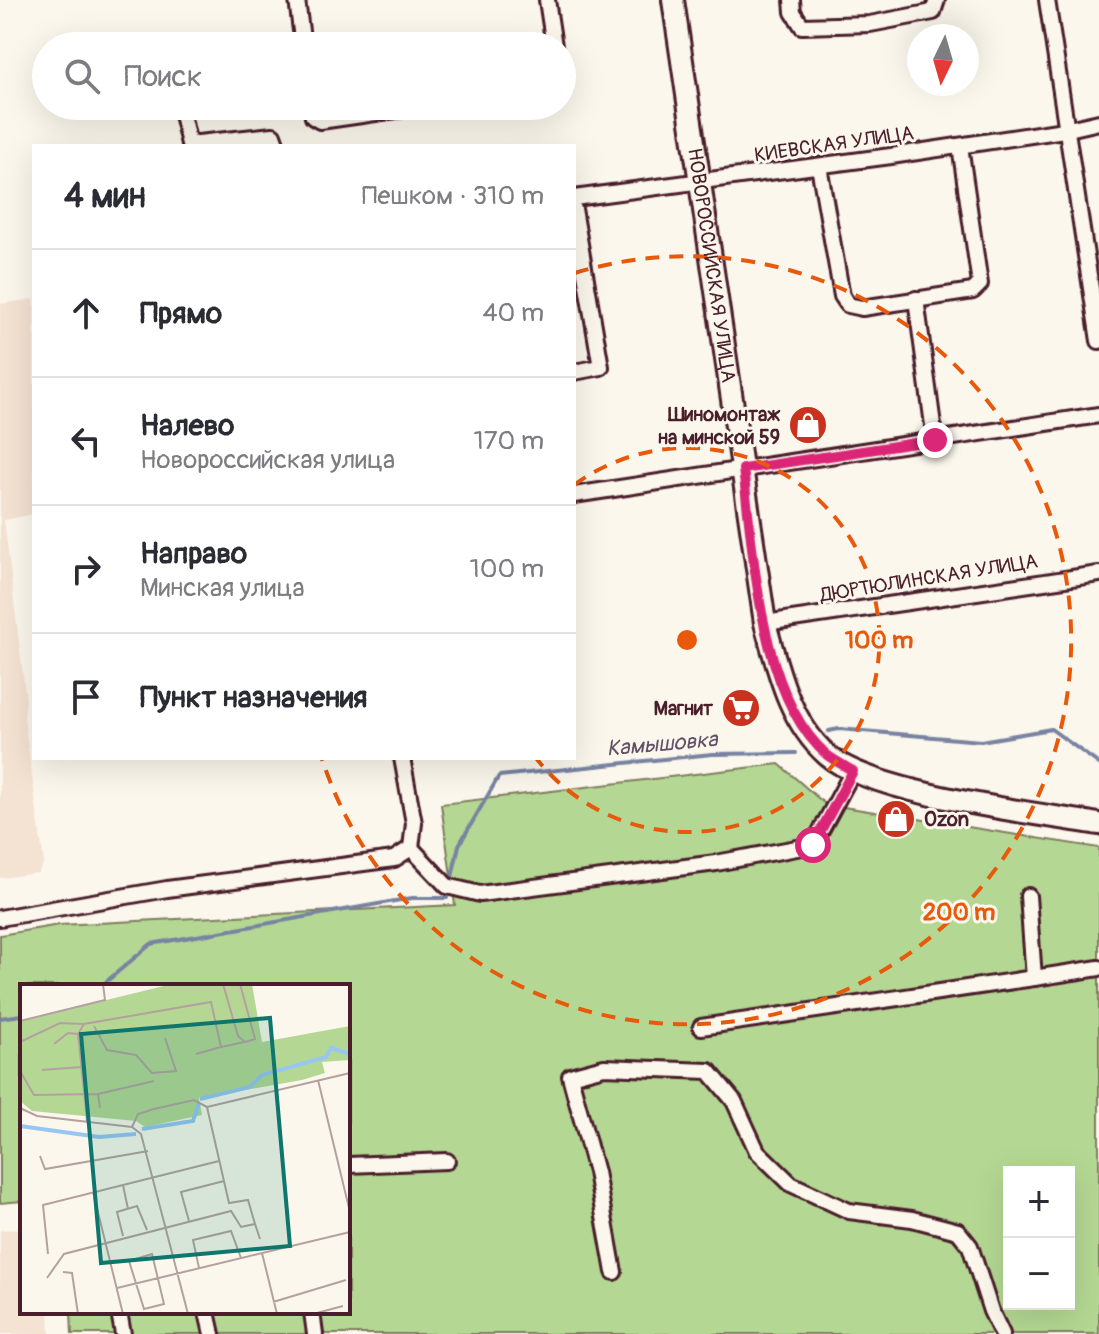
<!DOCTYPE html>
<html lang="ru">
<meta charset="utf-8">
<style>
body{margin:0;font-family:Pangolin,sans-serif;background:#f7f7f7;color:#2b2b33}
.controls{position:absolute;right:24px;bottom:24px;display:grid;overflow:hidden;border-radius:0px;box-shadow:0 8px 32px #0002}
.controls button{width:72px;height:72px;display:grid;place-items:center;padding:0;border:0;border-bottom:2px solid #e1e1e2;background:#fff;color:#2b2b33;font:40px sans-serif}
.compass{position:absolute;left:907px;top:24px;width:72px;height:72px;border-radius:50%;background:#fff;box-shadow:0 8px 32px #0002;rotate:185deg}
.stop{position:absolute;width:24px;height:24px;margin:-18px;border:6px solid #db2777;border-radius:50%;background:#fff}
.stop.end{background:#db2777;border-color:#fff;box-shadow:0 2px 8px #0008}
.list{margin:0;padding:0;list-style:none}
h2{display:flex;justify-content:space-between;align-items:center;height:104px;margin:0;padding:0 32px;font-size:34px}
h2 small{font-size:26px;font-weight:400;color:#7c7c81}
.list li{display:grid;grid-template-columns:52px 1fr auto;gap:24px;align-items:center;box-sizing:border-box;height:128px;padding:0 32px;border-top:2px solid #e1e1e2}
.list b{display:block;font-size:30px;white-space:nowrap}
.list p{margin:0;font-size:26px;white-space:nowrap;color:#7c7c81}
.list em{font-size:26px;font-style:normal;color:#7c7c81}
.icon{flex:none;width:44px;height:44px;fill:none;stroke:currentColor;stroke-width:2;stroke-linecap:round;stroke-linejoin:round}
.map{position:relative;flex:none;width:1099px;height:1334px;overflow:hidden}
.search{position:absolute;background:#fff;box-shadow:0 8px 32px #0002;left:32px;top:32px;width:544px;height:88px;display:flex;align-items:center;gap:20px;box-sizing:border-box;padding:0 28px;border-radius:44px;color:#7c7c81;font-size:30px}
.panel{position:absolute;background:#fff;box-shadow:0 8px 32px #0002;left:32px;top:144px;width:544px;height:616px;border-radius:0px}
.map>svg:first-child{display:block}
</style>
<div class="map">
<svg width="1099" height="1334" viewBox="0 0 1099 1334">
<rect width="100%" height="100%" fill="#fbf7ec"/>
<filter id="ink" filterUnits="userSpaceOnUse"><feTurbulence type="fractalNoise" baseFrequency=".0125" numOctaves="2"/><feDisplacementMap in="SourceGraphic" scale="16" xChannelSelector="R" yChannelSelector="G"/><feConvolveMatrix kernelMatrix="1 2 1 2 8 2 1 2 1" color-interpolation-filters="sRGB"/></filter>
<g filter="url(#ink)">
<g fill="#f4e2d2">
<path d="M34 299V514L4 520 26 699 24 718 44 863 38 873 0 878V304Z"/>
<path d="M22 1229V1312H49L50 1334H0V1230Z"/>
</g>
<path fill="#b4d893" stroke="#7f7c5f" stroke-width="2" fill-rule="evenodd" d="M779 764 825 804 1099 848V1334H72L71 1312H348V986H22V1201L0 1203V935L59 925 455 905 441 804ZM1009 1172H1069V1304H1009Z"/>
<g fill="none" stroke-linecap="round" stroke-linejoin="round">
<g stroke="#7883a2" stroke-width="4">
<path d="M829 731 839 729 981 741 1051 729 1099 764"/>
<path d="M452 877 459 845 499 776 712 754 796 753"/>
<path d="M101 986 151 944 412 898H447"/>
<path d="M0 1018 22 1015"/>
</g>
<defs>
<g id="street">
<path d="M297 0 303 46"/>
<path d="M547 0 554 46"/>
<path d="M792 0 793 12 802 26 870 24 933 12 937 0"/>
<path d="M1047 0 1099 341"/>
<path d="M180 106 189 144 273 135 277 146"/>
<path d="M311 106 313 117 320 121 424 106"/>
<path d="M819 166 842 296 848 305 862 308 973 291 980 284 960 146"/>
<path d="M574 198 891 156 1064 130 1099 122"/>
<path d="M574 209 601 367 574 372"/>
<path d="M916 299 935 440"/>
<path d="M574 495 1099 415"/>
<path d="M765 623 1099 574"/>
<path d="M402 758 414 823 411 848"/>
<path d="M411 848 447 886 480 894 716 863 813 845 853 771"/>
<path d="M1028 896 1034 978 1099 968"/>
<path d="M0 918 167 889 394 859 411 848"/>
<path d="M701 1027 1034 978"/>
<path d="M348 1165 447 1161"/>
<path d="M614 1272 596 1172 570 1076 604 1067 709 1071 734 1101 757 1151 791 1184 849 1211 912 1219 958 1231 970 1246 991 1311 1002 1334"/>
<path d="M119 1312 123 1334"/>
<path d="M207 1312 212 1334"/>
<path d="M312 1312 315 1334"/>
</g>
<g id="secondary">
<path id="s1" d="M673 0 765 623C778 670 789 721 827 755 872 794 1035 813 1099 824"/>
</g>
</defs>
<use href="#street" stroke="#4a1f2b" stroke-width="20"/>
<use href="#secondary" stroke="#4a1f2b" stroke-width="26"/>
<use href="#street" stroke="#fbf7ec" stroke-width="14"/>
<use href="#secondary" stroke="#fbf7ec" stroke-width="20"/>
</g>
</g>
<g fill="none" stroke-linecap="round" stroke-linejoin="round" filter="url(#ink)">
<path stroke="#db2777" stroke-width="10" d="M813 845 853 771C845 766 835 761 827 755 759 696 754 553 743 469L935 440"/>
</g>
<g fill="none" stroke="#e8590c" stroke-width="4" stroke-dasharray="14 10">
<path d="M574 485A192 192 0 1 1 536 758"/>
<path d="M575 273A384 384 0 1 1 322 759"/>
</g>
<defs>
<symbol id="shop-disc" viewBox="-11 -11 22 22"><circle r="9.5" fill="#c8321e" stroke="#fbf7ec"/><path d="M-5-2.5h2.3a2.7 3.5 0 0 1 5.4 0H5L5.5 6h-11ZM-1.5-2.5h3a1.5 2.3 0 0 0-3 0Z" fill="#fff"/></symbol>
<symbol id="supermarket-disc" viewBox="-11 -11 22 22"><circle r="9.5" fill="#c8321e" stroke="#fbf7ec"/><path d="M-6-5.5h2.5l.6 2H6L4.5 2H-2.5L-4.4-4H-6ZM-1.5 3.2a1.3 1.3 0 1 0 .1 0ZM3 3.2a1.3 1.3 0 1 0 .1 0Z" fill="#fff"/></symbol>
</defs>
<g fill-rule="evenodd">
<use href="#shop-disc" x="786" y="403" width="44" height="44"/>
<use href="#supermarket-disc" x="719" y="686" width="44" height="44"/>
<use href="#shop-disc" x="874" y="797" width="44" height="44"/>
</g>
<g text-anchor="middle" dominant-baseline="central" stroke-width="6" stroke-linejoin="round" paint-order="stroke">
<g font-size="20" fill="#4a1f2b" stroke="#fbf7ec">
<text transform="translate(834 144) rotate(-8)">КИЕВСКАЯ УЛИЦА</text>
<text stroke="none"><textPath href="#s1" startOffset="268">НОВОРОССИЙСКАЯ УЛИЦА</textPath></text>
<text transform="translate(929 578) rotate(-9)">ДЮРТЮЛИНСКАЯ УЛИЦА</text>
</g>
<g font-size="20" font-weight="bold" fill="#4a1f2b" stroke="#fbf7ec" text-anchor="end">
<text x="780" y="414">Шиномонтаж<tspan x="780" dy="23">на минской 59</tspan></text>
<text x="713" y="708">Магнит</text>
<text x="924" y="819" text-anchor="start">Ozon</text>
</g>
<g font-size="22" font-style="italic" fill="#615167" stroke="#fbf7ec">
<text transform="translate(662 744) rotate(-5)">Камышовка</text>
</g>
</g>
<g transform="translate(20 984)">
<rect width="330" height="330" fill="#fbf7ec"/>
<path d="M152 0H232L242 58 330 42V76L302 78 305 89 282 96 179 114 182 131 125 143 116 137 12 127 0 117V37Z" fill="#b4d893"/>
<path fill="none" stroke="#97c6f2" stroke-width="4" d="M180 115 230 103 242 91 306 73 311 64 330 70M0 142 79 153 116 150M122 145 173 137 179 119"/>
<path fill="none" stroke="#b4a19f" stroke-width="2" d="M220 0 235 55 225 58M0 37 85 16 83 0M74 42 87 66 116 71 132 89 156 87 145 54M0 58 40 39 64 40M34 60 48 49 58 50M176 70 201 63M22 86 62 83M0 87 14 111 78 110 80 124M298 96 330 228M78 110 134 97M187 123 330 89M187 123 209 219 228 216 235 240M0 124 17 132 112 143 121 150 168 330M67 137 58 50 64 40 191 18 201 63 225 58 218 52 203 0M112 143 118 130 134 125 174 116 187 123M20 172 25 185 128 167M103 201 108 225M73 208 103 330M169 237 161 208 204 197M103 252 97 228 117 222 127 246M242 269 257 330M28 270 23 221 199 177M132 270 144 320 124 325 109 277ZM179 284 173 256 211 247 221 274M43 288 52 289 58 330M27 294 44 270 211 227 221 243 235 240 240 255M97 304 330 248M253 318 326 296M293 330 323 322"/>
<path fill="#0f766e" fill-opacity="0.15" stroke="#0f766e" stroke-width="4" d="M250 34 270 262 81 279 61 50Z"/>
<rect width="330" height="330" fill="none" stroke="#4a1f2b" stroke-width="4"/>
</g>
<circle cx="687" cy="640" r="12" fill="#e8590c" stroke="#fbf7ec" stroke-width="4"/>
<g font-size="24" text-anchor="middle" font-weight="bold" fill="#e8590c" stroke="#fbf7ec" stroke-width="6" stroke-linejoin="round" paint-order="stroke">
<text x="879" y="648">100 m</text>
<text x="959" y="920">200 m</text>
</g>
</svg>
<div class="controls">
<button>+</button>
<button>−</button>
</div>
<svg class="compass" viewBox="-18 -18 36 36"><path d="M0-13l5 13h-10z" fill="#e53935"/><path d="M0 13l5-13h-10z" fill="#7c7c81"/></svg>
<div class="stop" style="left:813px;top:845px"></div>
<div class="stop end" style="left:935px;top:440px"></div>
<div class="search"><svg class="icon" aria-label="search" viewBox="0 0 24 24"><circle cx="10" cy="10" r="6"/><path d="M15 15l6 6"/></svg>Поиск</div>
<section class="panel">
<h2>4 мин<small>Пешком · 310 m</small></h2>
<ul class="list">
<li><svg class="icon" aria-label="ahead" viewBox="0 0 24 24"><path d="M12 20V5M6 11l6-6 6 6"/></svg><div><b>Прямо</b></div><em>40 m</em></li>
<li><svg class="icon" aria-label="left" viewBox="0 0 24 24"><path d="M17 20v-9H6M10 6l-5 5 5 5"/></svg><div><b>Налево</b><p>Новороссийская улица</p></div><em>170 m</em></li>
<li><svg class="icon" aria-label="right" viewBox="0 0 24 24"><path d="M7 20v-9h11M14 6l5 5-5 5"/></svg><div><b>Направо</b><p>Минская улица</p></div><em>100 m</em></li>
<li><svg class="icon" aria-label="arrive" viewBox="0 0 24 24"><path d="M6 21V4h12l-3 4 3 4H6"/></svg><div><b>Пункт назначения</b></div></li>
</ul>
</section>
</div>
